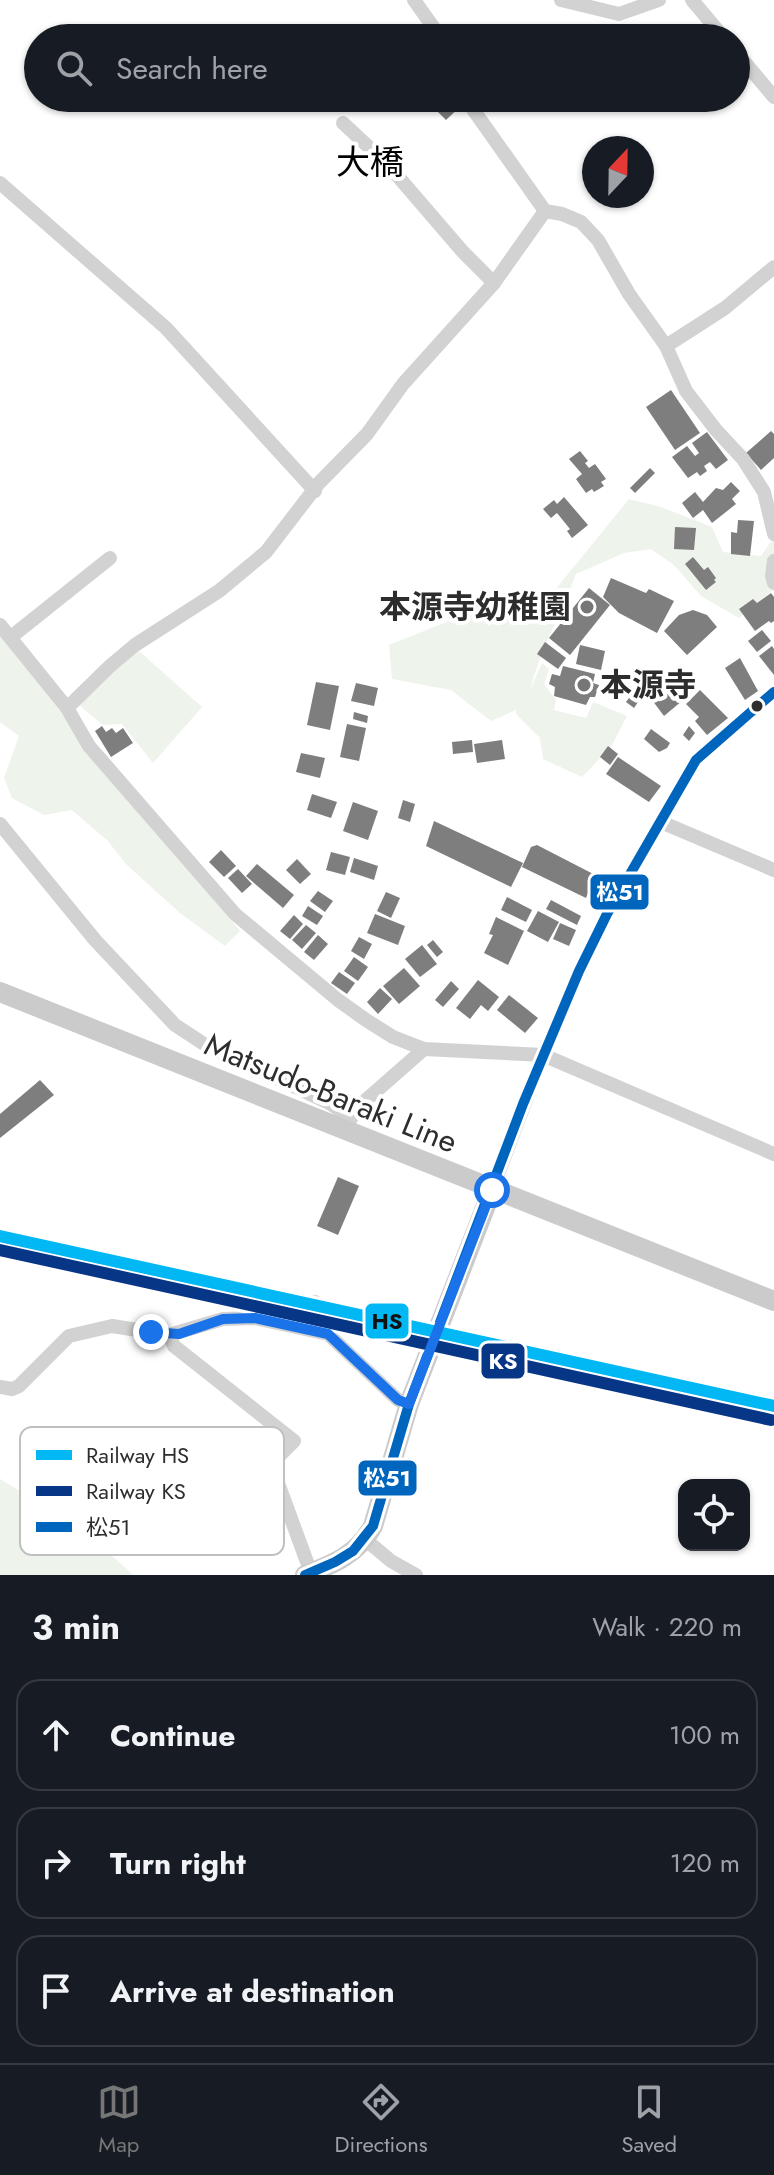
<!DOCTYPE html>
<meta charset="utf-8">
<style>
body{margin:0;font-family:Jost,"Noto Sans JP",sans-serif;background:#242831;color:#f1f3f6}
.controls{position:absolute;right:24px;bottom:24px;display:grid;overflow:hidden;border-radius:16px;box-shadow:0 2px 6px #0004}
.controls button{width:72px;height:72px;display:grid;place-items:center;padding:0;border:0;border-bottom:2px solid #363941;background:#171b24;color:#f1f3f6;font:40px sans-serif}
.compass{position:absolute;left:582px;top:136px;width:72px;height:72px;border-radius:50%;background:#171b24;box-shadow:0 2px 6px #0004;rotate:22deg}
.stop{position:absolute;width:24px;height:24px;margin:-18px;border:6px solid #1a73e8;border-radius:50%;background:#fff}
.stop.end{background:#1a73e8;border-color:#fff;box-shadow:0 2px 8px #0008}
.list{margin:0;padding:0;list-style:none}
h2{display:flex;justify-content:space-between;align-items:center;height:104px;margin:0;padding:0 32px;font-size:34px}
h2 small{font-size:26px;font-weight:400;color:#9ea1a6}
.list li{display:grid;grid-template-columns:52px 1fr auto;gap:24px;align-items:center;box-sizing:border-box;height:112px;margin:0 16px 16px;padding:0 16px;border:2px solid #363941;border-radius:24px}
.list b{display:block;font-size:30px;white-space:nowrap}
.list em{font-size:26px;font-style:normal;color:#9ea1a6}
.icon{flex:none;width:44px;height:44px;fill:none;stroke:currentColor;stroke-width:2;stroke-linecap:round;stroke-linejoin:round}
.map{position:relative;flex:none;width:774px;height:1575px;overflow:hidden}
.search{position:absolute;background:#171b24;box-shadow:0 2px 6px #0004;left:24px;right:24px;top:24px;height:88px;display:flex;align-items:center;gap:20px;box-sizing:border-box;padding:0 28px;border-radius:44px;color:#9ea1a6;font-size:30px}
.sheet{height:488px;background:#171b24}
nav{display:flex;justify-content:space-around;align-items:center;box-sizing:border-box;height:112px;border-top:2px solid #363941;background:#171b24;font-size:22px;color:#9ea1a6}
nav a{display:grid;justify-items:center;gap:4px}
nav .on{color:#767676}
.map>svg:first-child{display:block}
</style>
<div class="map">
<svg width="774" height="1575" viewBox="0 0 774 1575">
<rect width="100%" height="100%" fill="#fff"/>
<g fill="#eef3eb">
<path d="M629 499 661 507 712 527 723 552 761 556 774 537V589L739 618 701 596 674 565 651 549 624 553 576 574C561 613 540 650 530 690L542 663 549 669 544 684 556 700 554 710 586 718 593 702 627 716 611 747 582 777 543 759 540 738 516 714V710L491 721 451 690 392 679 389 645 464 615 542 606Z"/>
<path d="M0 636 144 817 240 931 225 946 180 913 127 865 107 840 72 810 44 815 12 798 4 778 19 736 0 722Z"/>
<path d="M139 651 202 707 153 763 122 724 103 725 79 705 121 663Z"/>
<path d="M0 1479 85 1531 133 1575H0Z"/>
</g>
<g fill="#7e7e7e">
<path d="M442 98H457L463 104 446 120 433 107Z"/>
<path d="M671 390 700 433 675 450 646 407Z"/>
<path d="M771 431 774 434V458L761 470 746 453Z"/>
<path d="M707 432 728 460 716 469 710 462 704 466 707 471 700 476 697 472 688 478 672 457 687 446 695 456 699 453 692 443Z"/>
<path d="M580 451 588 461 585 463 589 468 595 464 606 479 601 482 604 486 594 492 592 489 586 493 576 479 582 474 569 459Z"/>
<path d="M650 468 655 473 635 493 630 488Z"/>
<path d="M731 482 740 491 732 499 736 504 712 523 703 510 693 518 682 503 695 492 703 502 716 488 723 490Z"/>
<path d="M564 497 588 525 572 538 567 531 570 529 557 513 551 518 543 509 554 500 557 504Z"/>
<path d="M738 520 754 521 750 556 731 554V532L737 533Z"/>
<path d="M675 527 696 528 694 550 674 549Z"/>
<path d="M693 557 704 570 708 567 716 578 714 580 716 582 706 590 685 564Z"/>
<path d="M611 578 646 593 649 589 674 601 657 633 619 613 603 597Z"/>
<path d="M589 588 610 605 570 655 549 638Z"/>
<path d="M771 593 774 597V621L771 623 769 621 755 631 739 609 753 599 757 603Z"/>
<path d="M693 610 707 615 717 627 687 655 664 631 679 615Z"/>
<path d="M762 630 771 641 757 652 748 641Z"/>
<path d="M545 642 566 658 558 669 537 654Z"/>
<path d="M580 645 605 651 601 670 576 664Z"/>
<path d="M772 646 774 649V675L759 656Z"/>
<path d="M740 658 758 691 745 700 725 668Z"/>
<path d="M563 666 595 674 593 683 599 685 595 697H590L586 705 554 696 555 687 549 684 552 674 560 676Z"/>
<path d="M682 675 695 690 664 716 652 700Z"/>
<path d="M316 682 339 686 330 730 307 725Z"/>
<path d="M356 683 378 688 374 706 351 701Z"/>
<path d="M700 690 728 718 707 735 695 721 699 717 686 704Z"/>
<path d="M632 694 640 699 634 708 626 702Z"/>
<path d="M354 712 368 716 367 723 353 719Z"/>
<path d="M347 724 366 728 359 761 340 757Z"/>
<path d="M102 726 106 732 112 728 116 733 123 728 133 743 111 757 95 731Z"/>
<path d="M689 726 695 733 689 741 683 735Z"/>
<path d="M651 729 670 743 667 748 659 752 644 739Z"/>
<path d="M472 740 473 752 453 754 452 742Z"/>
<path d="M502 740 505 759 477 763 474 744Z"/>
<path d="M608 746 618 754 610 765 600 757Z"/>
<path d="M301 753 325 758 320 778 296 772Z"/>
<path d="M618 757 661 786 649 802 606 774Z"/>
<path d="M312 794 337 802 331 818 307 810Z"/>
<path d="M403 800 415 804 410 822 398 818Z"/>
<path d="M353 802 378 811 368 840 343 831Z"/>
<path d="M434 821 523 863 511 887 426 846Z"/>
<path d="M537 845 603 879 597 890 590 888 586 898 522 867 531 847Z"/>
<path d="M221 850 236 866 224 877 209 862Z"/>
<path d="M331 852 350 857 345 875 326 870Z"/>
<path d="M354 858 378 866 374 880 350 872Z"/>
<path d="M297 859 311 874 300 884 286 870Z"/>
<path d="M257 864 294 895 283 908 246 876Z"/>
<path d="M238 869 252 884 242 893 228 878Z"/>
<path d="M318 891 333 901 325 912 310 901Z"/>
<path d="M386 892 400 898 391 918 377 911Z"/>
<path d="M507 897 532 910 526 922 501 910Z"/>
<path d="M551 900 581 916 577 925 546 909Z"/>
<path d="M308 906 323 916 317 925 302 916Z"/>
<path d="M538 911 559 922 548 942 527 931Z"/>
<path d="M375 914 405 926 398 945 367 933Z"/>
<path d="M294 915 303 924 290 939 280 931Z"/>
<path d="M496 917 524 931 508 965 484 953 493 935 489 934Z"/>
<path d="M560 923 576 930 569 946 553 939Z"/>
<path d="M306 925 316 933 302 949 292 940Z"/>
<path d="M318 935 328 944 314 960 304 952Z"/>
<path d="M359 937 372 944 364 959 351 951Z"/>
<path d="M433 940 443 952 437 957 427 945Z"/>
<path d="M422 945 437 964 420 977 405 959Z"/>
<path d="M354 957 368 967 358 981 344 971Z"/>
<path d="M404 968 420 986 399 1004 383 986Z"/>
<path d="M339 972 355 983 347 994 331 983Z"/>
<path d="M478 980 499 997 488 1011 481 1005 470 1019 456 1008Z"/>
<path d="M451 981 459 989 443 1007 435 1000Z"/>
<path d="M380 988 392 999 378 1014 367 1002Z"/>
<path d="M509 995 538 1018 525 1033 497 1010Z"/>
<path d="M40 1080 54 1095 0 1138V1114Z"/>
<path d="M338 1177 359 1186 338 1235 317 1226Z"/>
</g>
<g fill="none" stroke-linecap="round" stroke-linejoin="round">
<g stroke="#d2d2d2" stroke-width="14">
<path d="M414 0 441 38"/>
<path d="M561 0 619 14 659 0"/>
<path d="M692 0 724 38"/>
<path d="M736 52 774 97"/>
<path d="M465 98 545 211 562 214 581 222 598 240 629 294 666 346 686 391 716 430 743 459 764 492 774 534"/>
<path d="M0 183 166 328 315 491"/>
<path d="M494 283 545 211"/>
<path d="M666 346 725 308 774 267"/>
<path d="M774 561 772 576 774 583"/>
<path d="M0 625 67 708 89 746 235 914 338 1000 366 1020 393 1037 424 1049 543 1055 774 1154"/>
<path d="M11 637 110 558"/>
<path d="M67 708 110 666 135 645 219 591 266 552 319 483 367 434 403 384 494 283 463 252 389 166 343 123"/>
<path d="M661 822 774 870"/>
<path d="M0 824 95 940 175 1025 204 1044 331 1104 351 1118 346 1131"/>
<path d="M351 1118 366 1100 424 1049"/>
<path d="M492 1190 543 1055 579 971 607 914 696 760 774 692"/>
<path d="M315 1302 319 1310 316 1331"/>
<path d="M169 1335 174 1346 294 1441 271 1464 311 1573"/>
<path d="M0 1387 12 1389 19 1386 69 1336 112 1326 169 1335 223 1319 255 1318 328 1334 398 1400 409 1404"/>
<path d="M366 1540 391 1561 416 1575"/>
</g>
<g stroke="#cbcbcb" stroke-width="20">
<path d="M0 992 774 1301"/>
<path d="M305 1575C334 1564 358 1554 373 1526L409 1404 492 1190"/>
</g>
<defs>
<path id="bus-1" d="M305 1575 335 1562 353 1551 373 1526 409 1404 523 1104 579 971 607 914 696 760 774 692"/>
</defs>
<use href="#bus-1" stroke="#fff" stroke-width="16"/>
<use href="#bus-1" stroke="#0065bd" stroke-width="10"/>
<defs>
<path id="rail-1" d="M0 1236 774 1406"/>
<path id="rail-2" d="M0 1250 771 1420"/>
</defs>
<use href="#rail-1" stroke="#fff" stroke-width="18"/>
<use href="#rail-2" stroke="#fff" stroke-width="18"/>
<use href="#rail-1" stroke="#02b8f4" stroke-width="12"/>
<use href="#rail-2" stroke="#073686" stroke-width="12"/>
</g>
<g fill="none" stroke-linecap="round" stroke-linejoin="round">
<path stroke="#1a73e8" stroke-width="10" d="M151 1332 179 1334 223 1319 255 1318 328 1334 398 1400 409 1404 492 1190"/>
</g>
<g fill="#767676" stroke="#fff" stroke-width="3">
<circle cx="587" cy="607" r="8"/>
<circle cx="584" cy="685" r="8"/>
</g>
<circle fill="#2d2d2d" stroke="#fff" stroke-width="3" cx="757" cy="706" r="7"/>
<g text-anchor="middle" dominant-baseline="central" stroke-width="8" stroke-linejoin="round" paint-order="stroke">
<g font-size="32" font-weight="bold" fill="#2d2d2d" stroke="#fff" text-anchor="end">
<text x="571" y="607">本源寺幼稚園</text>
<text x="600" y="685" text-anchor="start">本源寺</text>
</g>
<g font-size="32" fill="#2d2d2d" stroke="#fff">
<text transform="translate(331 1093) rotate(22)">Matsudo-Baraki Line</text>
</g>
<g font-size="34" fill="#000" stroke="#fff">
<text x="370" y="162">大橋</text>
</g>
</g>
<rect x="20" y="1427" width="264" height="128" rx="12" fill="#fff" stroke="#c0c0c0" stroke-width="2"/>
<rect x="36" y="1450" width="36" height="10" fill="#02b8f4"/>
<rect x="36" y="1486" width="36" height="10" fill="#073686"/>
<rect x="36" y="1522" width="36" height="10" fill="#0065bd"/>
<g font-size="22" fill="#2d2d2d">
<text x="86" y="1463">Railway HS</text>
<text x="86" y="1499">Railway KS</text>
<text x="86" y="1535">松51</text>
</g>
<g stroke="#fff" stroke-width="3">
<rect x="589" y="873" width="61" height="38" rx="8" fill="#0065bd"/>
<rect x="364" y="1302" width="46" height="38" rx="8" fill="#02b8f4"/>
<rect x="480" y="1342" width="46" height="38" rx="8" fill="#073686"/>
<rect x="357" y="1459" width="61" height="38" rx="8" fill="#0065bd"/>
</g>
<g font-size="22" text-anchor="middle" font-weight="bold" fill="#fff">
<text x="620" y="900">松51</text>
<text x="503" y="1369">KS</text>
<text x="387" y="1486">松51</text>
</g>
<g font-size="22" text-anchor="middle" font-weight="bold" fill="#111">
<text x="387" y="1329">HS</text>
</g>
</svg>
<div class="controls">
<button><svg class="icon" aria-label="locate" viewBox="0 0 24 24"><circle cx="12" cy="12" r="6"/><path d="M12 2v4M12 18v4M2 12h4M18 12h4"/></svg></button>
</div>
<svg class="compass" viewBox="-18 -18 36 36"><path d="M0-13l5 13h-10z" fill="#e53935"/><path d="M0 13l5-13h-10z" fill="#9ea1a6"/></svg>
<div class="stop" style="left:492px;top:1190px"></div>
<div class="stop end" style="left:151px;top:1332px"></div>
<div class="search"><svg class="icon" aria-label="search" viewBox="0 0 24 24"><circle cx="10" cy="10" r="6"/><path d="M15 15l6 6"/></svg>Search here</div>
</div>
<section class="sheet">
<h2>3 min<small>Walk · 220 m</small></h2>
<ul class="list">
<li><svg class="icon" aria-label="ahead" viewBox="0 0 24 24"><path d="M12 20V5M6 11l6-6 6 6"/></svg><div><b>Continue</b></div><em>100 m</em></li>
<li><svg class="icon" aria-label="right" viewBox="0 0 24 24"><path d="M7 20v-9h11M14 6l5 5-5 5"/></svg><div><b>Turn right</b></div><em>120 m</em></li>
<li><svg class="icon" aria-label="arrive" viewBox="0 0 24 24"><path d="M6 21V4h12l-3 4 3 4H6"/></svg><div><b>Arrive at destination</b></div></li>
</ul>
</section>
<nav>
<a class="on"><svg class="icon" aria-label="map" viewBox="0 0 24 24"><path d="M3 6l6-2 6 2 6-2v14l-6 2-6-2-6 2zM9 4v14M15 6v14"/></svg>Map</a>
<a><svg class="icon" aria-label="directions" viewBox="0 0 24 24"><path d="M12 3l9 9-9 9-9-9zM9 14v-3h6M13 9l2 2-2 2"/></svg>Directions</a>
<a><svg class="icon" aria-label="saved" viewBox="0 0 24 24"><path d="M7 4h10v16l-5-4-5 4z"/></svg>Saved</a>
</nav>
